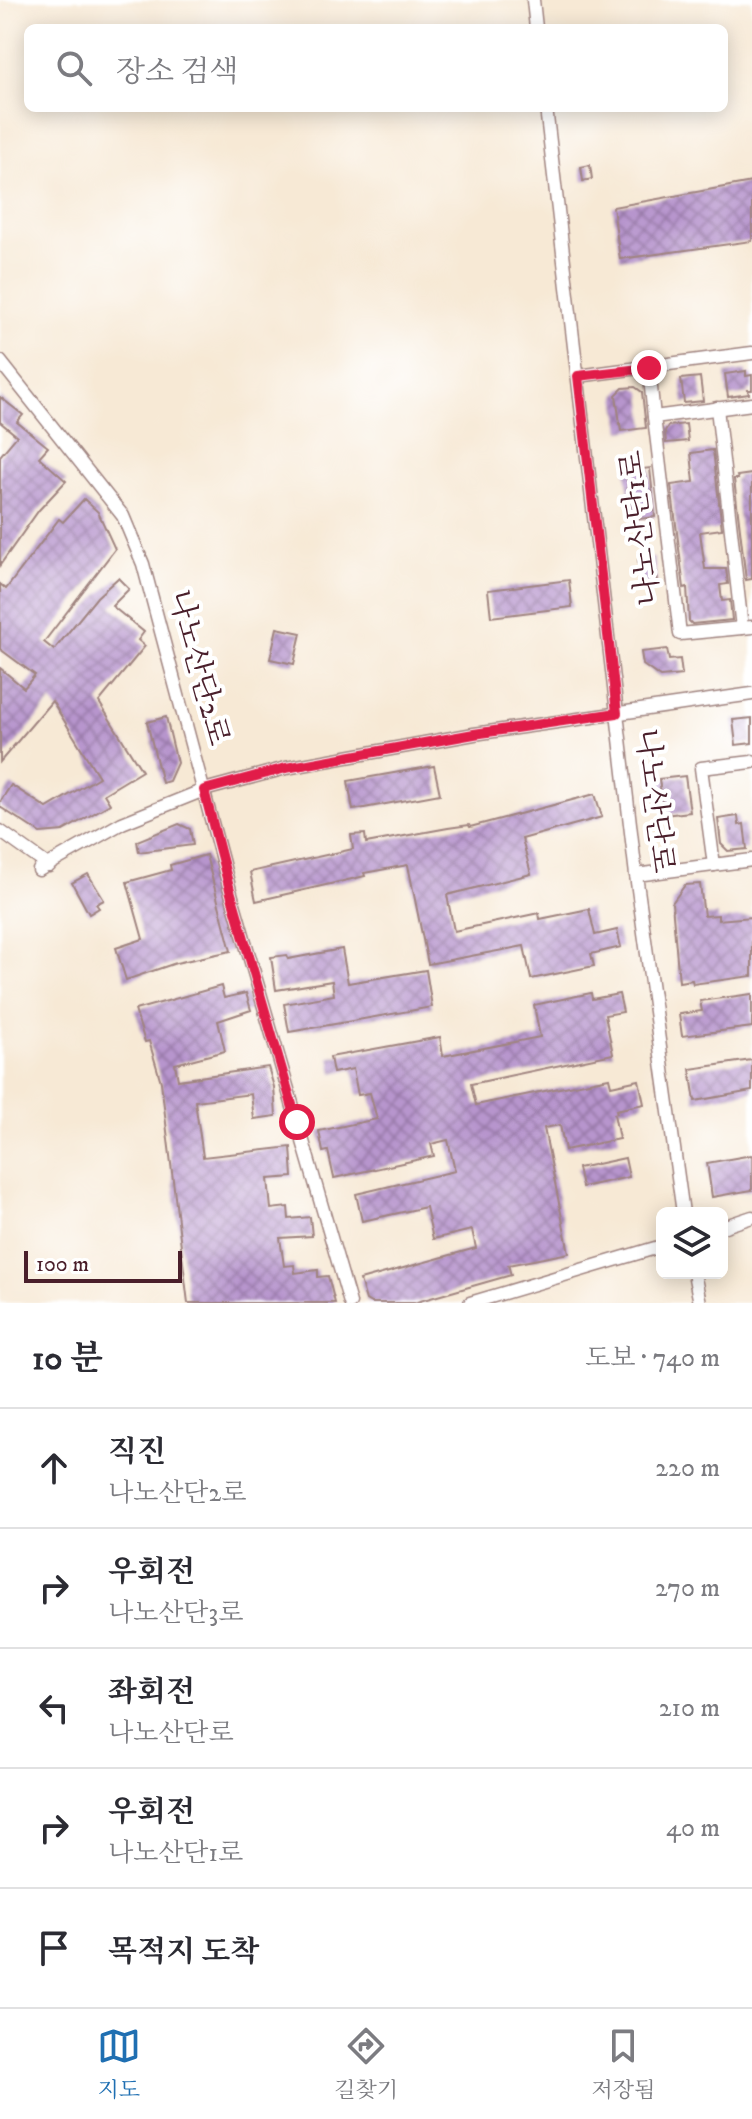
<!DOCTYPE html>
<html lang="ko">
<meta charset="utf-8">
<style>
body{margin:0;font-family:"IM FELL DW Pica","Noto Serif KR",serif;background:#f7f7f7;color:#2b2b33}
.controls{position:absolute;right:24px;bottom:24px;display:grid;overflow:hidden;border-radius:12px;box-shadow:0 4px 20px #0003}
.controls button{width:72px;height:72px;display:grid;place-items:center;padding:0;border:0;border-bottom:2px solid #e1e1e2;background:#fff;color:#2b2b33;font:40px sans-serif}
.scale{position:absolute;left:24px;bottom:20px;width:158px;box-sizing:border-box;padding-left:8px;border:4px solid #4a1f2b;border-top:0;font-size:22px;line-height:28px;white-space:nowrap;color:#4a1f2b;-webkit-text-stroke:6px #fff;paint-order:stroke}
.stop{position:absolute;width:24px;height:24px;margin:-18px;border:6px solid #e11d48;border-radius:50%;background:#fff}
.stop.end{background:#e11d48;border-color:#fff;box-shadow:0 2px 8px #0008}
.list{margin:0;padding:0;list-style:none}
h2{display:flex;justify-content:space-between;align-items:center;height:104px;margin:0;padding:0 32px;font-size:34px}
h2 small{font-size:26px;font-weight:400;color:#7c7c81}
.list li{display:grid;grid-template-columns:52px 1fr auto;gap:24px;align-items:center;box-sizing:border-box;height:120px;padding:0 32px;border-top:2px solid #e1e1e2}
.list b{display:block;font-size:30px;white-space:nowrap}
.list p{margin:0;font-size:26px;white-space:nowrap;color:#7c7c81}
.list em{font-size:26px;font-style:normal;color:#7c7c81}
.icon{flex:none;width:44px;height:44px;fill:none;stroke:currentColor;stroke-width:2;stroke-linecap:round;stroke-linejoin:round}
.map{position:relative;flex:none;width:752px;height:1303px;overflow:hidden}
.search{position:absolute;background:#fff;box-shadow:0 4px 20px #0003;left:24px;right:24px;top:24px;height:88px;display:flex;align-items:center;gap:20px;box-sizing:border-box;padding:0 28px;border-radius:12px;color:#7c7c81;font-size:30px}
.sheet{height:704px;background:#fff}
nav{display:flex;justify-content:space-around;align-items:center;box-sizing:border-box;height:112px;border-top:2px solid #e1e1e2;background:#fff;font-size:22px;color:#7c7c81}
nav a{display:grid;justify-items:center;gap:4px}
nav .on{color:#1f6fb2}
.map>svg:first-child{display:block}
</style>
<div class="map">
<svg width="752" height="1303" viewBox="0 0 752 1303">
<defs>
<pattern id="building-cross-hatch" width="8" height="8" patternUnits="userSpaceOnUse" patternTransform="scale(2)"><rect width="8" height="8" fill="#b795cd"/><path d="M0 0l8 8M0 8l8-8" fill="none" stroke="#9779a7"/></pattern>
</defs>
<rect width="100%" height="100%" fill="#fff"/>
<filter id="ink" filterUnits="userSpaceOnUse"><feTurbulence type="fractalNoise" baseFrequency=".0125" numOctaves="2"/><feDisplacementMap in="SourceGraphic" scale="16" xChannelSelector="R" yChannelSelector="G"/><feConvolveMatrix kernelMatrix="1 2 1 2 8 2 1 2 1" color-interpolation-filters="sRGB"/></filter>
<filter id="wash" filterUnits="userSpaceOnUse"><feTurbulence type="fractalNoise" baseFrequency=".006" numOctaves="4" result="noise"/><feDisplacementMap in="SourceGraphic" scale="32" xChannelSelector="R" yChannelSelector="G"/><feGaussianBlur stdDeviation="1.8" result="paint"/><feColorMatrix in="noise" values="0 0 0 0 0 0 0 0 0 0 0 0 0 0 0 0 0 1.4 0 .05"/><feComposite in="paint" operator="in"/></filter>
<g filter="url(#wash)">
<rect width="100%" height="100%" fill="#f7e9d5"/>
<g id="blocks">
<g fill="url(#building-cross-hatch)">
<path d="M590 165 592 179 583 181 581 167Z"/>
<path d="M752 182V241L620 259 613 207Z"/>
<path d="M746 371V376L752 375V390H748L749 394 728 397 725 374Z"/>
<path d="M700 377 703 401 684 403 681 379Z"/>
<path d="M635 387 642 392 646 428 621 431 616 395 623 388Z"/>
<path d="M0 397 23 415 17 422 48 447 39 457 66 481 39 510 0 565V456L17 436 0 422Z"/>
<path d="M686 424 688 441 666 443 665 431 668 426Z"/>
<path d="M713 450 722 529 700 532 705 569H726L728 584 720 585 722 601 730 600 732 620 692 624 689 621 687 587 684 588 671 485 694 482 691 453Z"/>
<path d="M650 468 655 517 632 520 626 471Z"/>
<path d="M752 474V579L746 580 734 479H738L737 476Z"/>
<path d="M84 499 98 512 115 549 44 642 54 650 97 597 118 578 129 589 112 606 144 632 138 640 145 646 99 702 142 771 104 794 110 804 63 831 40 833 0 807V802L11 785 47 808 99 777 52 701 0 762V668L24 688 35 675 0 649V584L6 589 59 519 63 522Z"/>
<path d="M654 558 657 582 641 584 638 560Z"/>
<path d="M569 580 572 607 491 617 488 590Z"/>
<path d="M277 628 301 633 294 664 270 659Z"/>
<path d="M667 649 669 660 680 659 682 675 660 677 643 665 641 652Z"/>
<path d="M166 717 177 763 169 781 162 783 147 722Z"/>
<path d="M752 718V743L736 745 733 720Z"/>
<path d="M434 766 440 794 353 810 348 781Z"/>
<path d="M685 776 690 812 664 815 659 779Z"/>
<path d="M595 794 602 817 522 839 531 874 447 895 454 931 539 913 540 919 589 909 595 935 617 930 621 947 591 954 594 966 531 979 524 946 428 964 408 865 364 873 365 876 256 901 250 872 353 849 351 835 365 834 366 843 448 828 469 825 470 827Z"/>
<path d="M738 816 739 825 744 824 747 849 728 851 721 844 718 819Z"/>
<path d="M179 824 190 829 193 845 139 852 137 841Z"/>
<path d="M206 855 231 951 176 963 126 980 116 948 143 939 127 882 171 870 170 865Z"/>
<path d="M88 874 104 900 96 904 99 908 89 914 72 883Z"/>
<path d="M700 884 704 916 718 915V920L752 917V976L693 984 692 980 679 982 672 903 685 885Z"/>
<path d="M342 949 348 983 426 970 432 1007 289 1032 284 1004 334 995 332 981 276 990 271 957 287 955 288 959Z"/>
<path d="M221 986 224 998 246 993 251 1010 218 1021 225 1051 175 1064 178 1080 268 1067 274 1087 276 1116 254 1119 251 1094 195 1101 203 1157 291 1147 293 1177 268 1179 271 1209 288 1207 289 1219 310 1217 312 1236 280 1238 284 1266 294 1265 295 1273 318 1270V1277L328 1276 335 1303H188L161 1082 149 1041 145 1042 135 1010Z"/>
<path d="M591 993 592 999 619 994 623 1012 605 1015 613 1054 471 1084 476 1105 609 1078 611 1086 639 1080 644 1104 616 1110 617 1113 614 1114 619 1139 565 1150 560 1125 544 1128 569 1253 508 1265 511 1275 413 1303H371L366 1300 360 1280 476 1248 472 1230 433 1239 426 1207 362 1221 356 1194 455 1171 448 1140 431 1144 434 1156 334 1178 328 1151 323 1152 319 1131 377 1119 370 1093 358 1095 353 1069 333 1073 330 1057 440 1037 443 1056 540 1037 534 1005Z"/>
<path d="M752 994V1027L682 1036 679 1014 702 1011 700 1001Z"/>
<path d="M752 1060V1091L695 1101 690 1069Z"/>
<path d="M752 1155V1190L712 1197 707 1163Z"/>
<path d="M625 1158 629 1177 582 1187 578 1168Z"/>
</g>
</g>
</g>
<g filter="url(#ink)">
<use href="#blocks" fill-opacity="0" stroke="#a08480" stroke-width="2"/>
<g fill="none" stroke-linecap="round" stroke-linejoin="round">
<defs>
<g id="street">
<path d="M533 0 536 28"/>
<path d="M546 108 636 875 683 1213"/>
<path d="M0 361 123 516 143 564 230 890 350 1303"/>
<path d="M649 368 654 417"/>
<path d="M578 376 752 353"/>
<path d="M752 404 654 417 680 634 752 627"/>
<path d="M717 408 742 628"/>
<path d="M0 831 49 866"/>
<path d="M714 865 701 768 752 762"/>
<path d="M39 870 122 823 204 790 286 768 474 734 752 694"/>
<path d="M636 875 752 860"/>
<path d="M722 1227 752 1217"/>
<path d="M694 1273 700 1303"/>
<path d="M470 1303 662 1246"/>
</g>
</defs>
<use href="#street" stroke="#a08480" stroke-width="15"/>
<use href="#street" stroke="#fff" stroke-width="12"/>
</g>
</g>
<g fill="none" stroke-linecap="round" stroke-linejoin="round" filter="url(#ink)">
<path stroke="#e11d48" stroke-width="10" d="M297 1122 230 890 204 790 286 768 474 734 617 713 578 376 649 368"/>
</g>
<g text-anchor="middle" dominant-baseline="central" stroke-width="8" stroke-linejoin="round" paint-order="stroke">
<g font-size="30" fill="#4a1f2b" stroke="#fff">
<text transform="translate(641 528) rotate(-97)">나노산단1로</text>
<text transform="translate(198 668) rotate(75)">나노산단2로</text>
<text transform="translate(654 801) rotate(83)">나노산단로</text>
</g>
</g>
</svg>
<div class="controls">
<button><svg class="icon" aria-label="layers" viewBox="0 0 24 24"><path d="M12 4l9 5-9 5-9-5zM3 14l9 5 9-5"/></svg></button>
</div>
<div class="scale">100 m</div>
<div class="stop" style="left:297px;top:1122px"></div>
<div class="stop end" style="left:649px;top:368px"></div>
<div class="search"><svg class="icon" aria-label="search" viewBox="0 0 24 24"><circle cx="10" cy="10" r="6"/><path d="M15 15l6 6"/></svg>장소 검색</div>
</div>
<section class="sheet">
<h2>10 분<small>도보 · 740 m</small></h2>
<ul class="list">
<li><svg class="icon" aria-label="ahead" viewBox="0 0 24 24"><path d="M12 20V5M6 11l6-6 6 6"/></svg><div><b>직진</b><p>나노산단2로</p></div><em>220 m</em></li>
<li><svg class="icon" aria-label="right" viewBox="0 0 24 24"><path d="M7 20v-9h11M14 6l5 5-5 5"/></svg><div><b>우회전</b><p>나노산단3로</p></div><em>270 m</em></li>
<li><svg class="icon" aria-label="left" viewBox="0 0 24 24"><path d="M17 20v-9H6M10 6l-5 5 5 5"/></svg><div><b>좌회전</b><p>나노산단로</p></div><em>210 m</em></li>
<li><svg class="icon" aria-label="right" viewBox="0 0 24 24"><path d="M7 20v-9h11M14 6l5 5-5 5"/></svg><div><b>우회전</b><p>나노산단1로</p></div><em>40 m</em></li>
<li><svg class="icon" aria-label="arrive" viewBox="0 0 24 24"><path d="M6 21V4h12l-3 4 3 4H6"/></svg><div><b>목적지 도착</b></div></li>
</ul>
</section>
<nav>
<a class="on"><svg class="icon" aria-label="map" viewBox="0 0 24 24"><path d="M3 6l6-2 6 2 6-2v14l-6 2-6-2-6 2zM9 4v14M15 6v14"/></svg>지도</a>
<a><svg class="icon" aria-label="directions" viewBox="0 0 24 24"><path d="M12 3l9 9-9 9-9-9zM9 14v-3h6M13 9l2 2-2 2"/></svg>길찾기</a>
<a><svg class="icon" aria-label="saved" viewBox="0 0 24 24"><path d="M7 4h10v16l-5-4-5 4z"/></svg>저장됨</a>
</nav>
